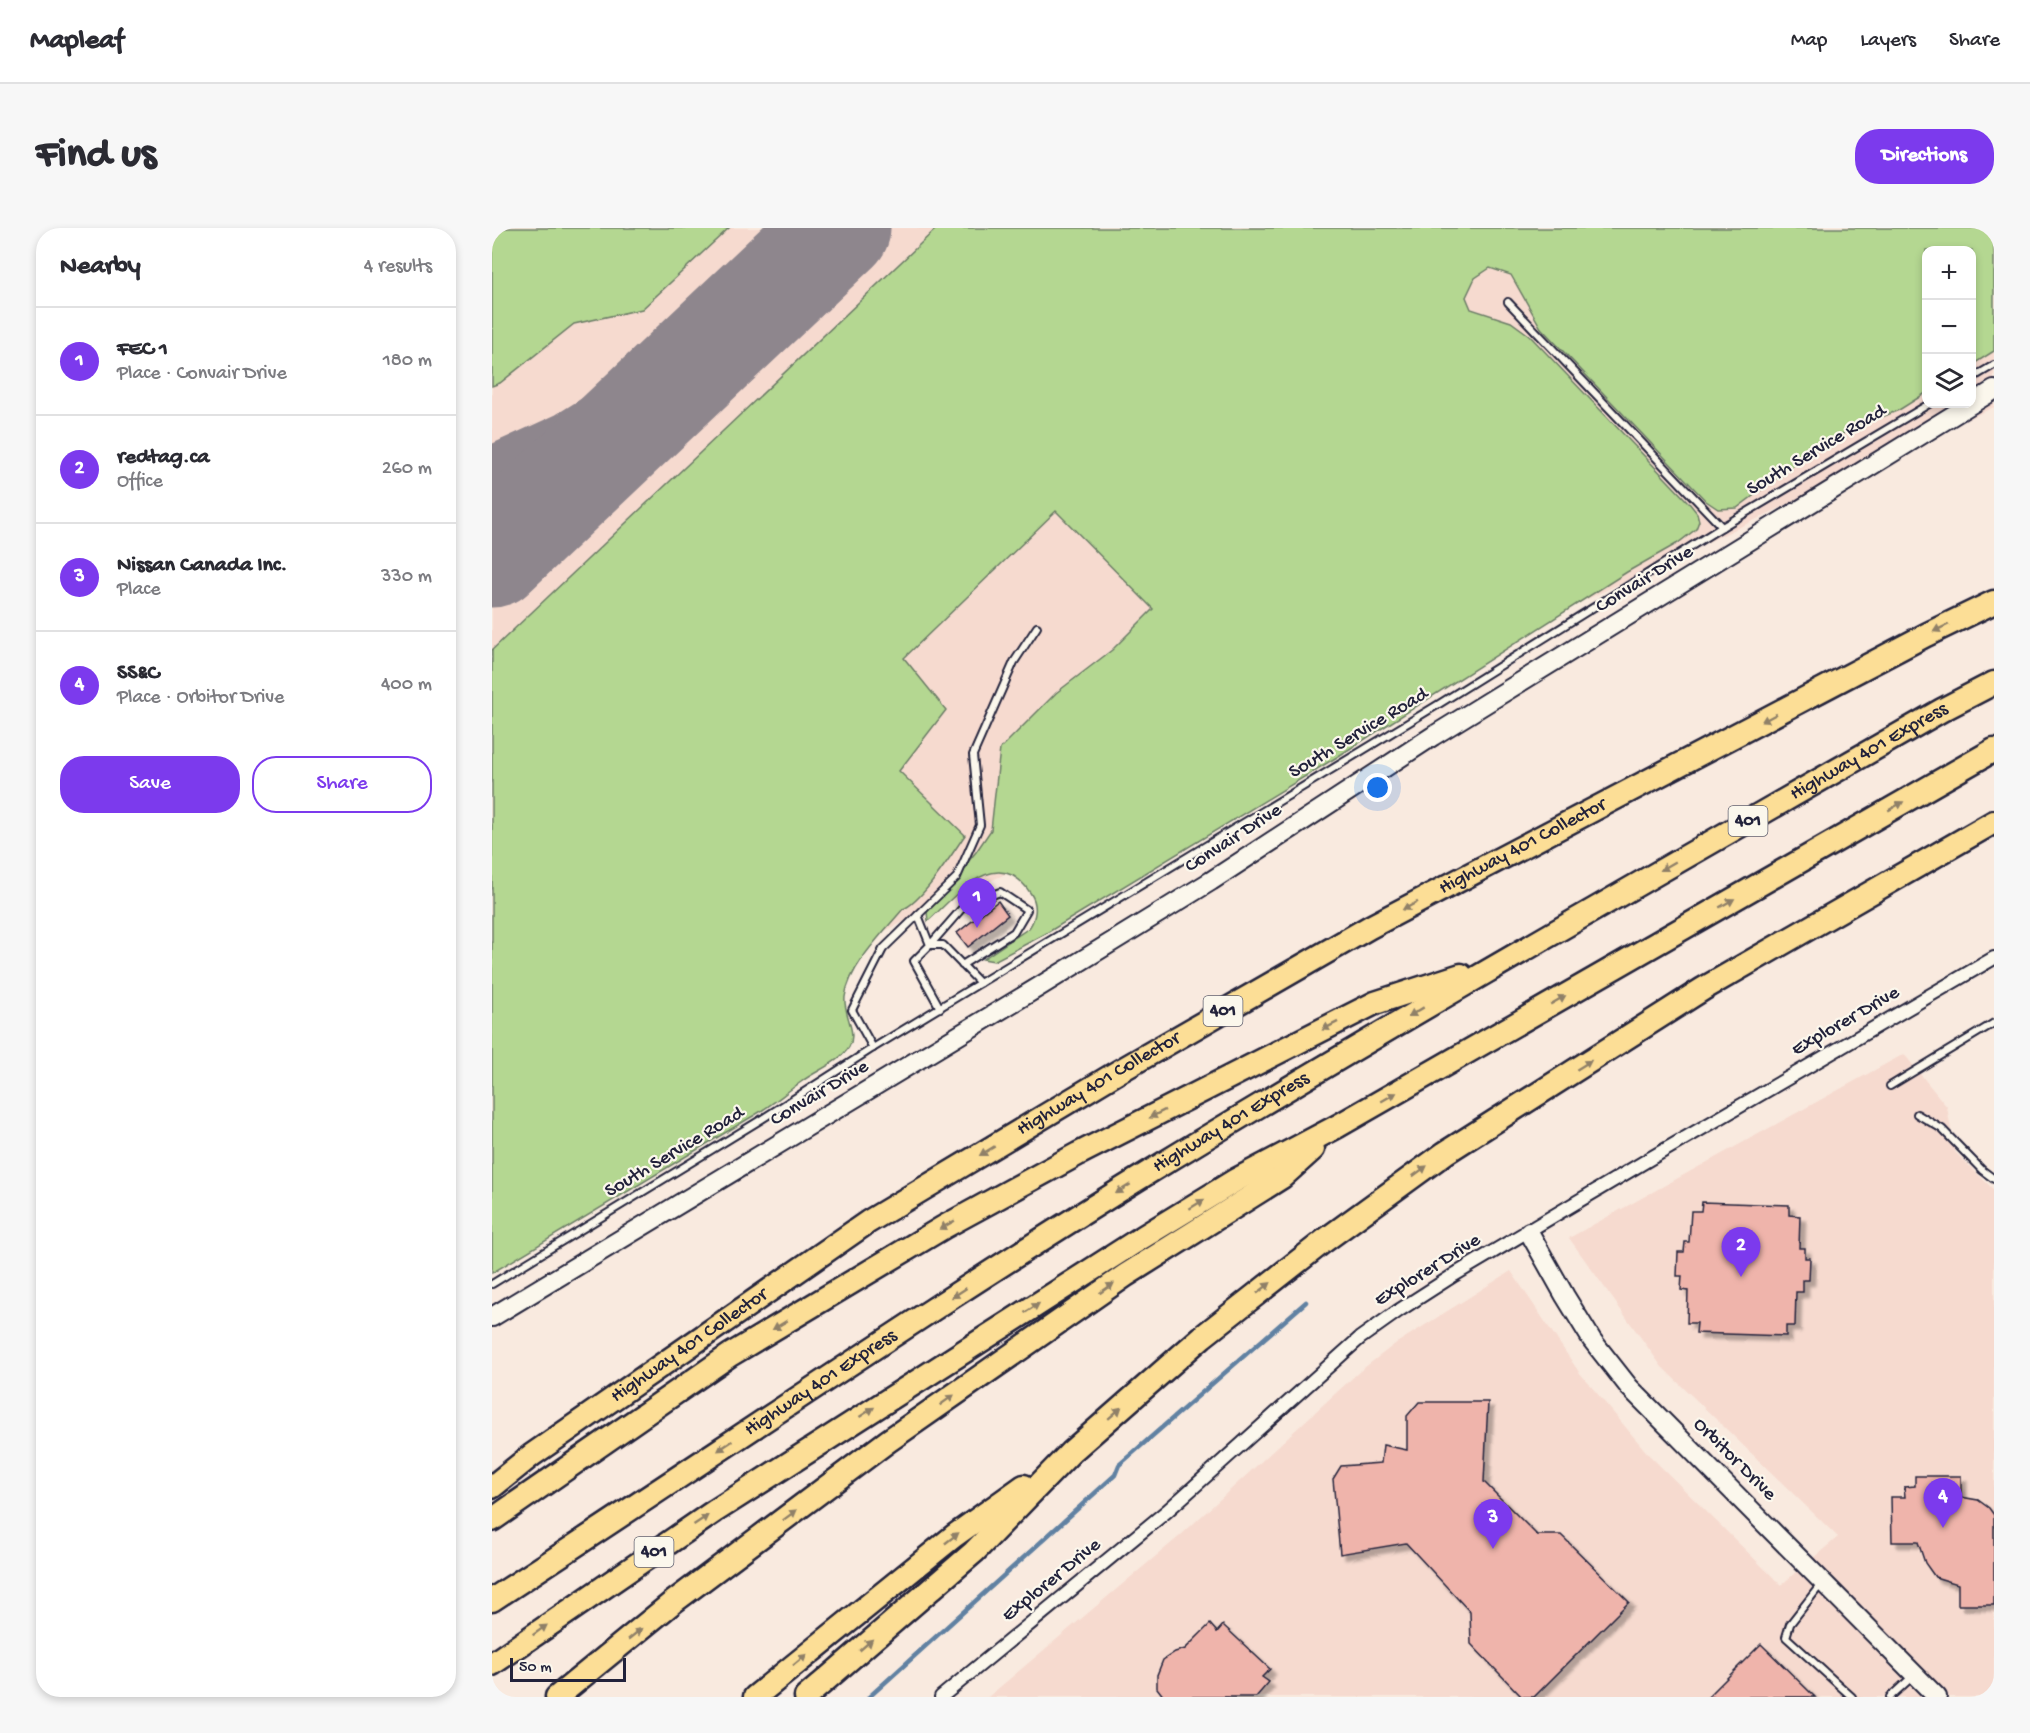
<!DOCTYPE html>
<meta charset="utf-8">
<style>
body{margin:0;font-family:"Gochi Hand",sans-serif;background:#f7f7f7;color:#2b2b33}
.controls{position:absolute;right:18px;top:18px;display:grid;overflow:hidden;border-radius:12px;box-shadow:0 3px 9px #0003}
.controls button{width:54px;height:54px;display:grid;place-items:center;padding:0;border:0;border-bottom:2px solid #e1e1e2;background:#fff;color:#2b2b33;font:30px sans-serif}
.scale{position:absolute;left:18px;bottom:15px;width:116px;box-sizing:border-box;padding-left:6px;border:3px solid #22223b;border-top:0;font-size:16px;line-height:21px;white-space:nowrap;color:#22223b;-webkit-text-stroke:4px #fbf7ec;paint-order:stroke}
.you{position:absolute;left:886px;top:560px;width:21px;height:21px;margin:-15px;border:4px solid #fff;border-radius:50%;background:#1a73e8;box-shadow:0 0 0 9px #1a73e833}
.badge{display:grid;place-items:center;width:39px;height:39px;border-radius:50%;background:#7c3aed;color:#fff;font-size:20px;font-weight:700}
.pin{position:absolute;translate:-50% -50px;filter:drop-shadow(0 2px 3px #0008)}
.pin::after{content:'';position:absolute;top:32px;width:21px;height:18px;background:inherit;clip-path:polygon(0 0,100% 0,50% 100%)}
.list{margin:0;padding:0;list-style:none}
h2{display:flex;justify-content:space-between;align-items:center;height:78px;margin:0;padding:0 24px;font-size:26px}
h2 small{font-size:20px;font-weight:400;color:#7c7c81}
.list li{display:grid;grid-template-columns:39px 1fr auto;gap:18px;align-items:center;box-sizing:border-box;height:108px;padding:0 24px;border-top:2px solid #e1e1e2}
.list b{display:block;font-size:22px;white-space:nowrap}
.list p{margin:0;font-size:20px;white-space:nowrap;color:#7c7c81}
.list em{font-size:20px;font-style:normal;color:#7c7c81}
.actions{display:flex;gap:12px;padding:18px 24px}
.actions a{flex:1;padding:14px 0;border:2px solid #7c3aed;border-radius:24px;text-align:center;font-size:21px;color:#7c3aed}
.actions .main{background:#7c3aed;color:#fff}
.icon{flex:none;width:33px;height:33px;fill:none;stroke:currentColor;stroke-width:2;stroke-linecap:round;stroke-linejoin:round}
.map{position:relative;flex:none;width:1502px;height:1469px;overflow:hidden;border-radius:24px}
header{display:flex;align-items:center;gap:36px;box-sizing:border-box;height:84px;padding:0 30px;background:#fff;border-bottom:2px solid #e1e1e2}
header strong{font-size:28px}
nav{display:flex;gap:33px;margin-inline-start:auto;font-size:21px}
.intro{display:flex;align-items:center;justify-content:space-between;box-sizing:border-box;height:144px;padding:0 36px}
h1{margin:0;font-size:42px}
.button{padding:15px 27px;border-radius:24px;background:#7c3aed;color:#fff;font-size:21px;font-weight:700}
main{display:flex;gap:36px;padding:0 36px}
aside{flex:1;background:#fff;border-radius:24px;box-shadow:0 3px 9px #0003}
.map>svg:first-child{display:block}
</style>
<header>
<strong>Mapleaf</strong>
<nav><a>Map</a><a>Layers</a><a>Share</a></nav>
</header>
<div class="intro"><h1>Find us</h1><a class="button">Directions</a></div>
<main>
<aside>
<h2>Nearby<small>4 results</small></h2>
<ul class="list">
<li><span class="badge">1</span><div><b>FEC 1</b><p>Place · Convair Drive</p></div><em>180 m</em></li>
<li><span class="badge">2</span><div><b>redtag.ca</b><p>Office</p></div><em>260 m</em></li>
<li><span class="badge">3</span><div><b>Nissan Canada Inc.</b><p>Place</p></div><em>330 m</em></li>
<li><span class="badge">4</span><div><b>SS&amp;C</b><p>Place · Orbitor Drive</p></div><em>400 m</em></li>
</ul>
<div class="actions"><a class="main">Save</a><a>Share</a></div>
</aside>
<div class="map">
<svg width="1502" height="1469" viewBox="0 0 1502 1469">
<defs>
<filter id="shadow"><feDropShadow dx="5.5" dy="5.5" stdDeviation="1.5" flood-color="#0004"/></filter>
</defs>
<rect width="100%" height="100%" fill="#f9eadf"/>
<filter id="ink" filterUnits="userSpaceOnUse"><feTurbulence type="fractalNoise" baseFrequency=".0167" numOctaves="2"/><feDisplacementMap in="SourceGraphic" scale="12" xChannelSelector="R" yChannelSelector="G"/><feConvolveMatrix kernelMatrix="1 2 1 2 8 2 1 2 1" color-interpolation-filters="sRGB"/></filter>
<g filter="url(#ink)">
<g fill="#f6dacf" fill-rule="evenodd">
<path d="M0 0H1502V179L276 758 0 983ZM1434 22H1480V176H1434Z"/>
<path d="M1412 826 1455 879 1463 924 1502 962V1469H496L689 1307 868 1143 903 1116 1019 1043 1087 1144 1157 1227 1289 1357 1346 1309 1170 1139 1077 1010Z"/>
</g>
<g fill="#b4d791" stroke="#6b7c66" stroke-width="1.5">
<path d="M0 0H237L150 81 82 96 8 155 0 158Z"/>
<path d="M445 0H1502V123L1480 137V22H1434V165L1407 182 1355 203 1317 226 1245 280 1226 281 1214 273 1049 100 1019 47 998 40 983 50 974 69 979 81 1019 94 1037 107 1197 275 1205 285 1207 293 1204 301 1186 315 1135 344 845 529 553 706 502 733 491 731 537 700C544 690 546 677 539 666 506 614 465 667 436 693L435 684 484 624 499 602 508 521 564 465 620 422 661 381 564 283 412 430 454 482 407 543 473 607C460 626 430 674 411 681 391 705 357 738 353 769 351 786 366 804 357 819 347 835 323 843 309 854 289 868 278 879 256 891L0 1045V422Z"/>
</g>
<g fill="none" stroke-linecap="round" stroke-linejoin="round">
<path stroke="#6081a2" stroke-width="4.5" d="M377 1469 623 1247 627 1237 814 1074"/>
<path stroke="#8e868d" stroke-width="42" d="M0 239 74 205 152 156 286 56"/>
<path stroke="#8e868d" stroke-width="105" d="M0 327 346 0"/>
</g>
<g fill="#efb4ab" stroke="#22223b" stroke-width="1.5" filter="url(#shadow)">
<path d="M506 673 516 687 476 719 465 705Z"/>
<path d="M1210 974 1297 977V987L1308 988 1307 1020H1313V1030H1318L1317 1052H1311V1064H1304L1303 1098H1294V1108L1204 1105 1205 1095H1195L1196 1063 1189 1062 1190 1048H1185L1186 1024H1192L1193 1014H1197L1199 983H1209Z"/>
<path d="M927 1174H996L992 1254 1045 1307H1069L1137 1374 1042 1469H1030L979 1416 978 1384 914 1315 848 1326 841 1251 849 1238 889 1235 891 1217 915 1222V1188Z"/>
<path d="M1423 1248H1469V1269L1486 1272 1497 1280 1502 1287V1377H1466V1356L1443 1349 1433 1335 1426 1314H1400L1399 1269H1413L1412 1259 1423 1258Z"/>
<path d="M718 1396 725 1404 731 1397 778 1441 770 1449 777 1454 764 1469H672L665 1460V1447L671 1432 683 1424 693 1421Z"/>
<path d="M1269 1416 1323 1469H1216Z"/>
</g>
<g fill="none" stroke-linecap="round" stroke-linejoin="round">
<defs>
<g id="lane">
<path d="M1016 74 1230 299"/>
<path d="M1480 150 1502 137"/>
<path d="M426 687 438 717 422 733 448 780"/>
<path d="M470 737 522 704 535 682 508 664 472 678 438 717H451L488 755"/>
<path d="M381 820 360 782 391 721 465 649 488 597 481 527 522 434 545 399"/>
<path d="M1398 858 1502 795"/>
<path d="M1425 886 1450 901 1490 942 1502 951"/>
<path d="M0 1056 270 891 381 820 947 476 1230 299 1437 176"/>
<path d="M1330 1355 1298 1396 1294 1409 1360 1469"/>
<path d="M1398 1469 1420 1449"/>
</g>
<path id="street" d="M449 1469 675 1283 868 1110 906 1083 962 1047 1159 930 1502 730"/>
<g id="secondary">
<path d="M1037 1004 1073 1068 1100 1112 1137 1159 1445 1469"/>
<path d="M0 1089 545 760 719 653 941 508 1502 162"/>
</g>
<g id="highway">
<path id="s1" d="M0 1259 40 1227 376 994 626 844 878 699 1434 407 1502 374"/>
<path d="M0 1292 238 1127 452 999 586 926 883 775 969 747"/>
<path id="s2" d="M0 1372C220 1229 436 1080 659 943 920 784 1185 634 1450 482L1502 455"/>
<path d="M0 1436 223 1283 646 1012 744 952 846 898 1502 522"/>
<path d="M65 1469 180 1375 396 1213 634 1047 790 949 821 921"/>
<path d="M263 1469 462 1308 532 1258"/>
<path d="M314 1469 482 1324 579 1224 710 1109 832 1013 953 925 1211 761 1502 594"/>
</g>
</defs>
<use href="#lane" stroke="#22223b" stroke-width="10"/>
<use href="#street" stroke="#22223b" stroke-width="16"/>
<use href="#secondary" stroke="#22223b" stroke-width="22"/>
<use href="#highway" stroke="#22223b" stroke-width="27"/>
<use href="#lane" stroke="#fbf7ec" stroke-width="6"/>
<use href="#street" stroke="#fbf7ec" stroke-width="12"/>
<use href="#secondary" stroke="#fbf7ec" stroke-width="18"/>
<use href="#highway" stroke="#fcde96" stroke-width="22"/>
</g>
<defs><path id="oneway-solid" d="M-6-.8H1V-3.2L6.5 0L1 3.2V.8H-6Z" transform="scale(1.5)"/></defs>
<g fill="#8f8068">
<use href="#oneway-solid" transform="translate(1449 400) rotate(154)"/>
<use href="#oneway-solid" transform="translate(1277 490) rotate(152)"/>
<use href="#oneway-solid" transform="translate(1404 578) rotate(-30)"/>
<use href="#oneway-solid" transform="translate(1176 638) rotate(150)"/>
<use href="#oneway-solid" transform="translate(1235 675) rotate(-30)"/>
<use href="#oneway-solid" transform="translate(918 678) rotate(152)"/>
<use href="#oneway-solid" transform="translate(1066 772) rotate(-30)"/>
<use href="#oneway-solid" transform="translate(924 784) rotate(149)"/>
<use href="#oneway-solid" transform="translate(838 798) rotate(153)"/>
<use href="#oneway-solid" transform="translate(1092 837) rotate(-32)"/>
<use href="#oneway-solid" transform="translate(897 869) rotate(-30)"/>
<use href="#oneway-solid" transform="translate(665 886) rotate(153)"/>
<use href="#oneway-solid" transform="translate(495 923) rotate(149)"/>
<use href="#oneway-solid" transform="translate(928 943) rotate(-36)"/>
<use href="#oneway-solid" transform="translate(631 961) rotate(148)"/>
<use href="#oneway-solid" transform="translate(705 976) rotate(-32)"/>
<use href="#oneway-solid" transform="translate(455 997) rotate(151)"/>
<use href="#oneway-solid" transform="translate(615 1060) rotate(-35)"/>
<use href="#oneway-solid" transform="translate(772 1060) rotate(-38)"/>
<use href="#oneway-solid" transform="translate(467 1065) rotate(147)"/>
<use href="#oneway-solid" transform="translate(540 1080) rotate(-33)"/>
<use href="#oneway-solid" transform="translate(288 1097) rotate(149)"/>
<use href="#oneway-solid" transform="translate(455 1172) rotate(-35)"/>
<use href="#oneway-solid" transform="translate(375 1184) rotate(-33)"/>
<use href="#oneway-solid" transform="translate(623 1185) rotate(-41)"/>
<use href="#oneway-solid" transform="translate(233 1218) rotate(146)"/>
<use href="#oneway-solid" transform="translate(298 1287) rotate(-37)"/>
<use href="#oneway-solid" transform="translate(209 1292) rotate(-34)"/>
<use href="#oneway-solid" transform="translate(460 1310) rotate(-38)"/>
<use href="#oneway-solid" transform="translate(48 1402) rotate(-35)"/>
<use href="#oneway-solid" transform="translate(143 1406) rotate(-39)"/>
<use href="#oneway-solid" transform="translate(374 1417) rotate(-41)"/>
<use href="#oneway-solid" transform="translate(308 1432) rotate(-39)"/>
</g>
</g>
<g text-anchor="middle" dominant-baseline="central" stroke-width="4.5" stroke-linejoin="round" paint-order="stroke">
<g fill="#fbf7ec" stroke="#636270" stroke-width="1.5">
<rect x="1236.5" y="578" width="39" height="30" rx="4.5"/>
<rect x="711.5" y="768" width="39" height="30" rx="4.5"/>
<rect x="142.5" y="1309" width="39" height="30" rx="4.5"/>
</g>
<g font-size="18" font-weight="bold" fill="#22223b">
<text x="1256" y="593">401</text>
<text x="731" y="783">401</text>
<text x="162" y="1324">401</text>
</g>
<g font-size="20" fill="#22223b" stroke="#fbf7ec">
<text transform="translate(1325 223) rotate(-31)">South Service Road</text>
<text transform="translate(1153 352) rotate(-32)">Convair Drive</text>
<text transform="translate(867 506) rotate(-31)">South Service Road</text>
<text stroke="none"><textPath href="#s2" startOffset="1618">Highway 401 Express</textPath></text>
<text transform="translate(742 611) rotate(-33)">Convair Drive</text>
<text stroke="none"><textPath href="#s1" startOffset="1215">Highway 401 Collector</textPath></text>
<text transform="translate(1354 794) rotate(-30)">Explorer Drive</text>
<text stroke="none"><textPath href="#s1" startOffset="729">Highway 401 Collector</textPath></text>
<text transform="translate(328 866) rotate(-31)">Convair Drive</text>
<text stroke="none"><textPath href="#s2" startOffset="880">Highway 401 Express</textPath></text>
<text transform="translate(183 925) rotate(-31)">South Service Road</text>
<text transform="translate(936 1043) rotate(-32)">Explorer Drive</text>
<text stroke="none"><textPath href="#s1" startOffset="243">Highway 401 Collector</textPath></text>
<text stroke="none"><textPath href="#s2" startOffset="394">Highway 401 Express</textPath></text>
<text transform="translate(1242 1232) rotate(45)">Orbitor Drive</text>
<text transform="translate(560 1353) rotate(-39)">Explorer Drive</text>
</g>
</g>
</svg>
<div class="controls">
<button>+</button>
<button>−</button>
<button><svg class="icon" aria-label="layers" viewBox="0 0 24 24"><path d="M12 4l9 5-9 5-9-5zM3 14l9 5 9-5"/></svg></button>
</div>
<div class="scale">50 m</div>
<div class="you"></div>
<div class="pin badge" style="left:485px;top:700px">1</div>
<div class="pin badge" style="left:1249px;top:1049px">2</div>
<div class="pin badge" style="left:1001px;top:1321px">3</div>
<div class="pin badge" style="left:1451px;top:1300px">4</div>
</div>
</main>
